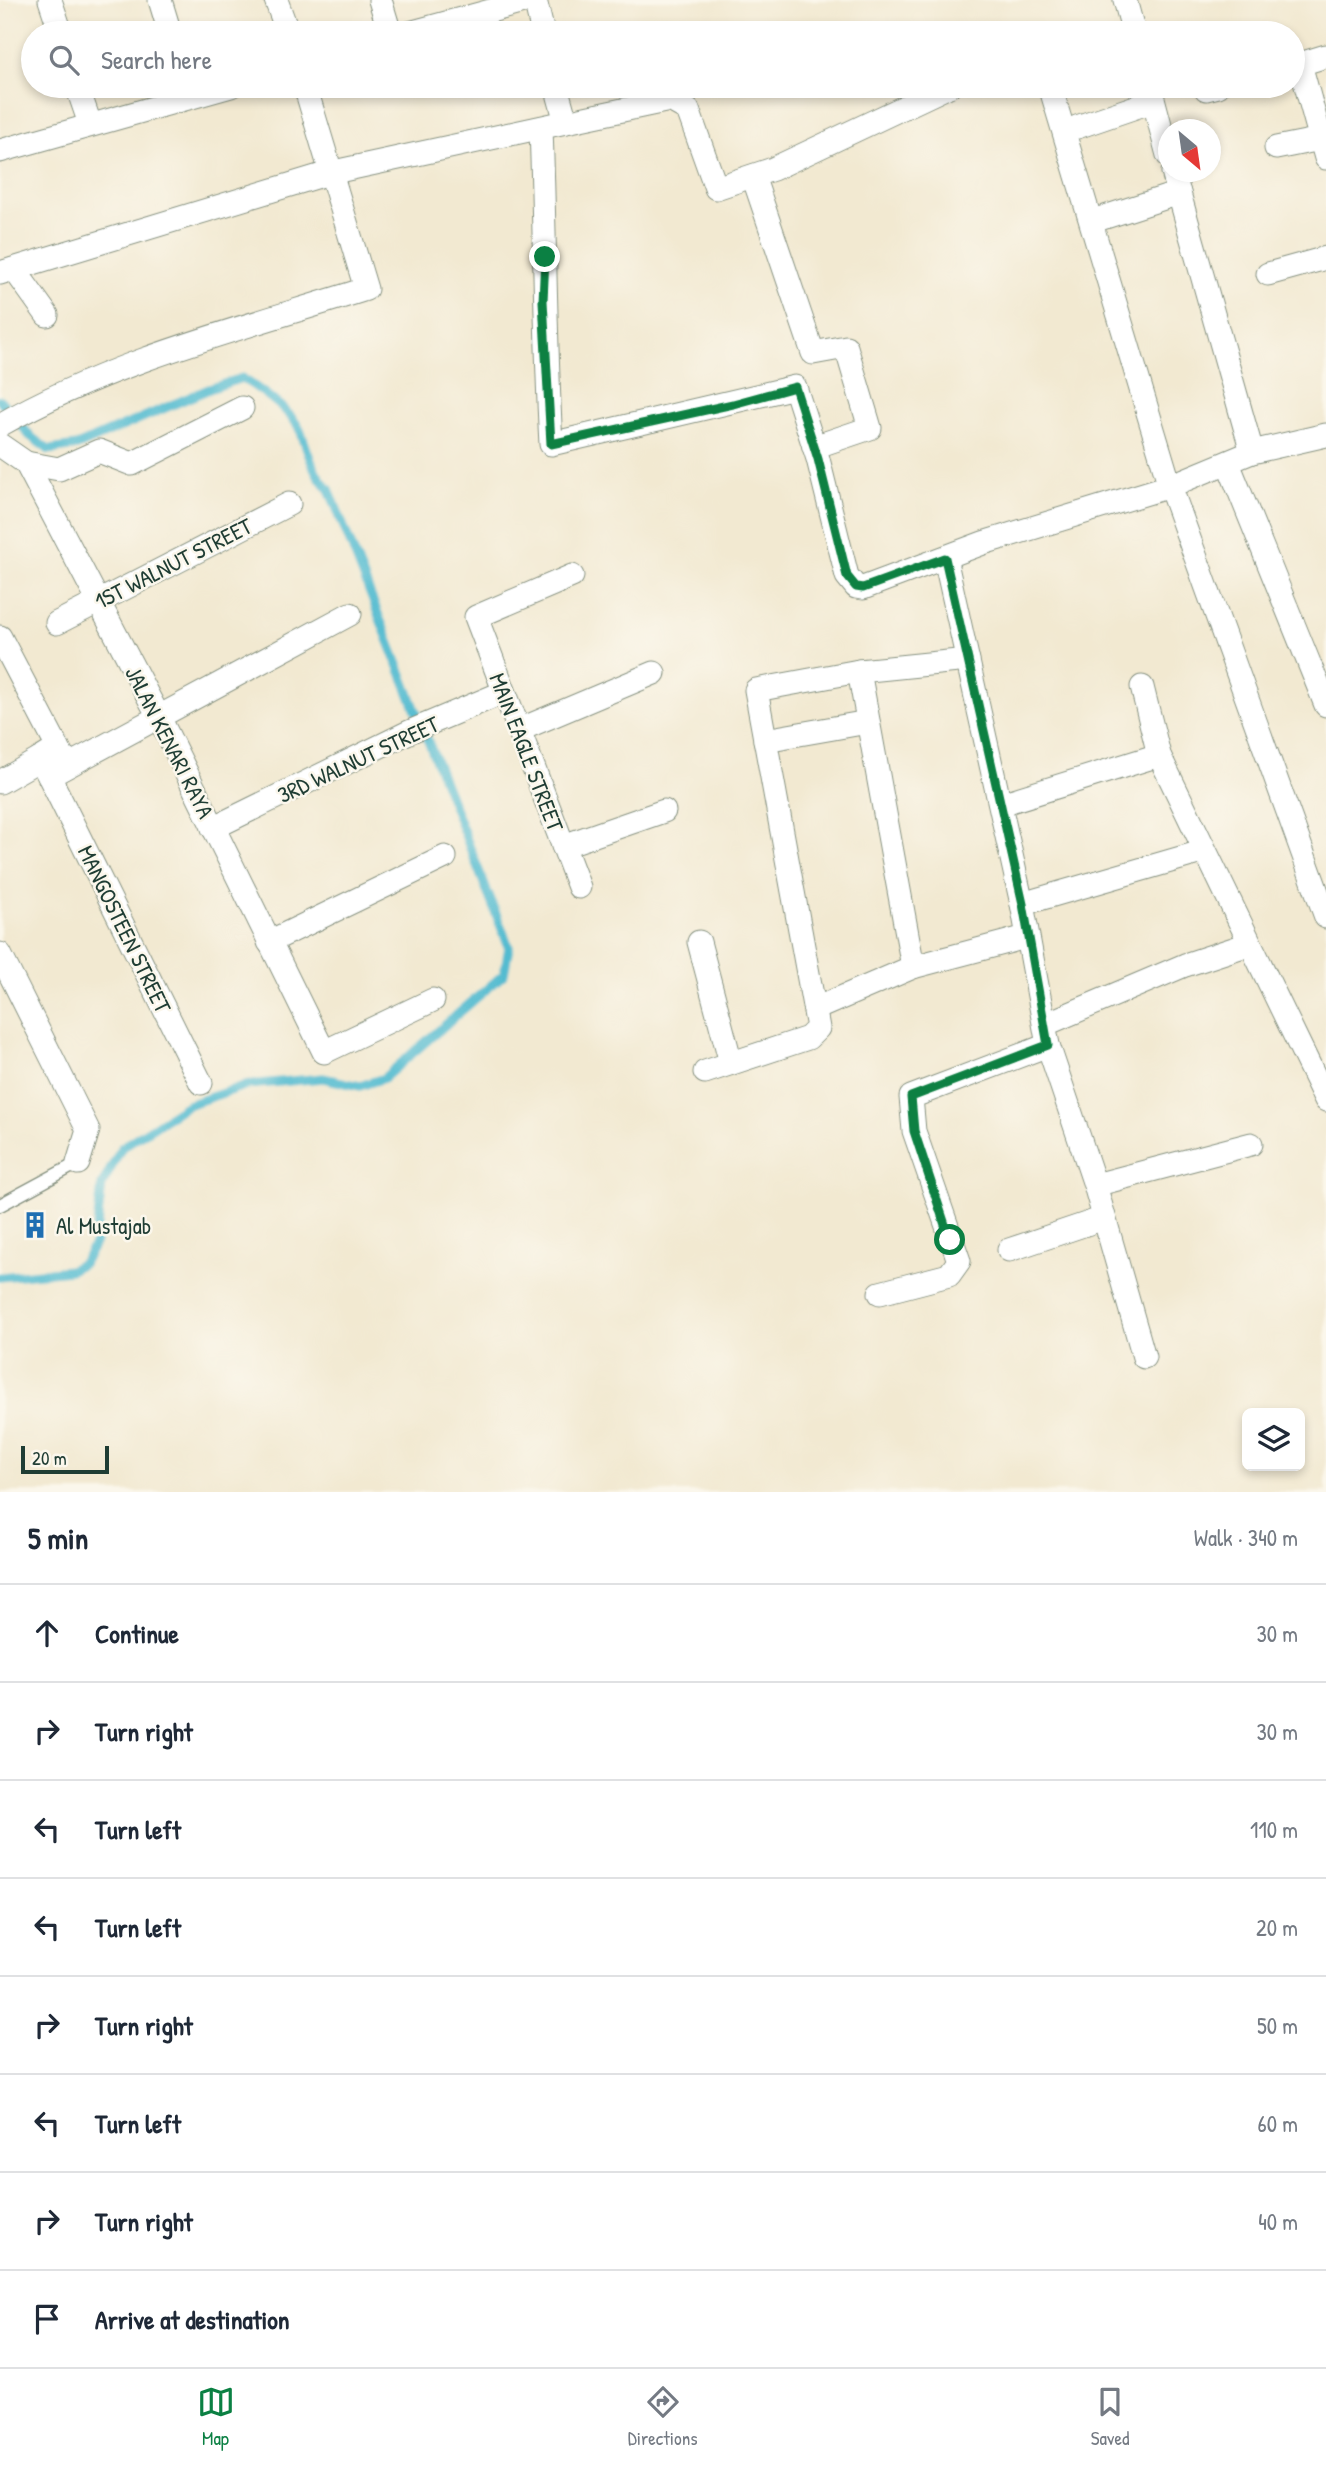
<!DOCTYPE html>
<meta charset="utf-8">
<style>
body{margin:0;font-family:"Patrick Hand",sans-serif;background:#f2f2f3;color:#1f2937}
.controls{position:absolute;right:21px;bottom:21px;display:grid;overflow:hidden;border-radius:10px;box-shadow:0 4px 10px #0003}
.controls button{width:63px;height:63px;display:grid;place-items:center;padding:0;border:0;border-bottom:2px solid #e0e1e3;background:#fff;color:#1f2937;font:35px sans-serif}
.compass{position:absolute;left:1158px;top:119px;width:63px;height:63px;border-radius:50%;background:#fff;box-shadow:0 4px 10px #0003;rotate:151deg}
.scale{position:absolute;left:21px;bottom:18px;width:88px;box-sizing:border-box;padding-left:7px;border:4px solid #1f3d34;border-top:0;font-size:19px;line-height:24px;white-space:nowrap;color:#1f3d34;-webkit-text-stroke:5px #fbf7ec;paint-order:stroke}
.stop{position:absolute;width:21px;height:21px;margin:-16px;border:5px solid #0b8043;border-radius:50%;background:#fff}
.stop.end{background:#0b8043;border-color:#fff;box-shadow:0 2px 7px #0008}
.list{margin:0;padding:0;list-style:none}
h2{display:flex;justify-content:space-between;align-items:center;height:91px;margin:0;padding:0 28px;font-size:30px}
h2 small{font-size:23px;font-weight:400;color:#747a83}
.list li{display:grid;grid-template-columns:46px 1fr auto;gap:21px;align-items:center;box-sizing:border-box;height:98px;padding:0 28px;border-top:2px solid #e0e1e3}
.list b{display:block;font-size:26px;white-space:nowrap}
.list em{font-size:23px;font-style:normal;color:#747a83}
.icon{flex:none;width:38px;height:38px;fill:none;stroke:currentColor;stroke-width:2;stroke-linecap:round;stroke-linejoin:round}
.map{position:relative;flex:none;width:1326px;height:1492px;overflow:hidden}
.search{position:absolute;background:#fff;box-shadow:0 4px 10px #0003;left:21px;right:21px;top:21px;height:77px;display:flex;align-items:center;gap:18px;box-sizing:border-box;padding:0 24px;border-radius:38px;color:#747a83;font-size:26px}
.sheet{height:875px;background:#fff}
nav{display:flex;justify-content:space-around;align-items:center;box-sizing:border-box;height:98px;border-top:2px solid #e0e1e3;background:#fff;font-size:19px;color:#747a83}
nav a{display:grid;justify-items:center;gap:4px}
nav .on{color:#0b8043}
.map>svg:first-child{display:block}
</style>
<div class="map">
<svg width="1326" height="1492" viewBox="0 0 1326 1492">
<rect width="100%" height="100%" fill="#fbf7ec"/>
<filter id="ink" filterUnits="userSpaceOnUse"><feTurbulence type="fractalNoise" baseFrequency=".0143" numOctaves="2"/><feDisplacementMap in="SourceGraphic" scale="14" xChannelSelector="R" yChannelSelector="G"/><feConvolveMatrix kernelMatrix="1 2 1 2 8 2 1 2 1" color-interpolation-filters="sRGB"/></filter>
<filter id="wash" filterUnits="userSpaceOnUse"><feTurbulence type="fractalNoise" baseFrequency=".00686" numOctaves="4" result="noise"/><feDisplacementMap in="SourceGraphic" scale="28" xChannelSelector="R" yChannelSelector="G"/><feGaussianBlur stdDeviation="1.57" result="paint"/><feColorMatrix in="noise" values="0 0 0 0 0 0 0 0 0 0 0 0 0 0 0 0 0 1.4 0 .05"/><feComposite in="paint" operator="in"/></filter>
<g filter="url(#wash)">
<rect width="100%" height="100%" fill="#f2e9d1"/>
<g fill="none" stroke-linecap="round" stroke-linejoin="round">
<path stroke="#53bbd0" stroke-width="9" d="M0 400 30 436 49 450 77 446 209 389 242 378C259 389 292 411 300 430 309 452 311 471 329 489L509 947 504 974 384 1078 360 1086 323 1078 247 1085 187 1105 122 1147 102 1185 95 1243 83 1263 70 1270 0 1277"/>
</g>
</g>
<g filter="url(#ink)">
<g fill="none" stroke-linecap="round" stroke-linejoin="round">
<defs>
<path id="service" d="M0 1205 78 1163"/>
<g id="minor">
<path d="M50 0 61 33"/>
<path d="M160 0 170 33"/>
<path d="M276 0 288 33"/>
<path d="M380 0 390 33"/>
<path d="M535 0 543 33"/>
<path d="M1125 0 1134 33"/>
<path d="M409 33 531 0"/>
<path d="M1326 56 1300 64 1326 158"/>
<path d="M77 86 90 124"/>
<path d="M556 86 566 122 670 100 688 110 716 188 773 169 949 86"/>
<path d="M1050 86 1170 486 1326 917"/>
<path d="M1150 87 1168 155"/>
<path d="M1206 89 1218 86"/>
<path d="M1077 127 1153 101"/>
<path d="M541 128C545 234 545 339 551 444L795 387 818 459 847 576 856 587 863 588 983 543 1170 486 1252 452 1326 435"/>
<path d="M1276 148 1321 139"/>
<path d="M0 151 231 86"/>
<path d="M1173 172 1252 452"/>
<path d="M753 176 813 353 846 347 870 428 814 447"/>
<path d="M1099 219 1179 193"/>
<path d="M14 269 47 315"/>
<path d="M0 273 329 173 566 122"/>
<path d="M1268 274 1326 258"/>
<path d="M0 425C113 360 244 328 366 289L305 86"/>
<path d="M0 445 26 463 160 719 324 1052 433 1000"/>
<path d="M26 463 59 469 99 451 132 464 242 408"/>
<path d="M1228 463 1326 705"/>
<path d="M945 558 1022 904 1048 1045 1095 1185 1144 1357"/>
<path d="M572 576 476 617 579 887"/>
<path d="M57 623 289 504"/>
<path d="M0 637 58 748"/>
<path d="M859 671 913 967"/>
<path d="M1142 687 1159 755"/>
<path d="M519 730 654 673"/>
<path d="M765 740 868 722"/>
<path d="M67 766 58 748 40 759 49 776 350 614"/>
<path d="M49 776 201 1083"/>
<path d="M0 782 40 759"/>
<path d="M1001 804 1159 755 1326 1100"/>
<path d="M213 828 409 732 504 692"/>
<path d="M563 846 664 811"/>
<path d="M1022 904 1205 851"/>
<path d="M269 942 445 857"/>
<path d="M699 942 731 1063"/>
<path d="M0 954 88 1130 78 1163"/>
<path d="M815 1009 913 967 1026 937"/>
<path d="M1046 1024 1185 965 1249 944"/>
<path d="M705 1072 808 1038 818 1028 756 690 859 671 968 660"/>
<path d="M1095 1185 1251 1144"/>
<path d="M1009 1250 1104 1218"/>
<path d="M880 1293 949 1275 959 1261 914 1131 911 1097 1048 1045"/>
</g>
</defs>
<use href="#service" stroke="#889382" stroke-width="15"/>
<use href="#minor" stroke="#889382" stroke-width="25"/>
<use href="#service" stroke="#fff" stroke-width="12"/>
<use href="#minor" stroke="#fff" stroke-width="23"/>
</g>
</g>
<g fill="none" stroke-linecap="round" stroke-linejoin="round" filter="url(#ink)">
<path stroke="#0b8043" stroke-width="9" d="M545 257 543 301 551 444 733 404 795 387 818 459 847 576 856 587 863 588 945 558 1023 904 1048 1045 911 1097 914 1131 950 1240"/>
</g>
<defs>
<symbol id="building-bare" viewBox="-9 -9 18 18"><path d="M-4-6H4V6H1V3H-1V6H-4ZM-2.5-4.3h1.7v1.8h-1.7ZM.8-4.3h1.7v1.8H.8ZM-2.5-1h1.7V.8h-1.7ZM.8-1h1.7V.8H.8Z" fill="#1f6fb2" stroke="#fbf7ec" stroke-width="2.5" paint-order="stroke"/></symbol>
</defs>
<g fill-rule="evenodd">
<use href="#building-bare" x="16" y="1206" width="38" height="38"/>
</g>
<g text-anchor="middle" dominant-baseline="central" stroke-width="5" stroke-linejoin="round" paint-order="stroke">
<g font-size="23" fill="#1f3d34" stroke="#fbf7ec">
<text transform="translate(173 563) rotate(-27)">1ST WALNUT STREET</text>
<text transform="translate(170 742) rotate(63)">JALAN KENARI RAYA</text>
<text transform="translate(527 752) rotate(69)">MAIN EAGLE STREET</text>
<text transform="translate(358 759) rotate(-25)">3RD WALNUT STREET</text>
<text transform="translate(125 929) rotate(64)">MANGOSTEEN STREET</text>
</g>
<g font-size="23" fill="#1f3d34" stroke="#fbf7ec" text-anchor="start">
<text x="56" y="1225">Al Mustajab</text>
</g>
</g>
</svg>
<div class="controls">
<button><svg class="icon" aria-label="layers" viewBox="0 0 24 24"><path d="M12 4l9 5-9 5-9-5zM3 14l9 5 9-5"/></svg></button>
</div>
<svg class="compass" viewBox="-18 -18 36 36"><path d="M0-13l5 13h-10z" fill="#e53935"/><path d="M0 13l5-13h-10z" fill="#747a83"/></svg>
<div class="scale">20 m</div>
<div class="stop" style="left:950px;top:1240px"></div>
<div class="stop end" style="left:545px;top:257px"></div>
<div class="search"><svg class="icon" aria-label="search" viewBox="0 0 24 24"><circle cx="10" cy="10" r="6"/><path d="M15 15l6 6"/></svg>Search here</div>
</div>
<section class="sheet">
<h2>5 min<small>Walk · 340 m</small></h2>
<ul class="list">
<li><svg class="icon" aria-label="ahead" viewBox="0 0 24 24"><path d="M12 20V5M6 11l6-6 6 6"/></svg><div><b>Continue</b></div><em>30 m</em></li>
<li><svg class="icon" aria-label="right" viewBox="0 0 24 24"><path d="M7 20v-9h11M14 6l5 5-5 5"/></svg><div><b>Turn right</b></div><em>30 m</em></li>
<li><svg class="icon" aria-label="left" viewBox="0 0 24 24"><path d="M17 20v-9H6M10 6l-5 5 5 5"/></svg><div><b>Turn left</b></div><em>110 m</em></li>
<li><svg class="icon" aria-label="left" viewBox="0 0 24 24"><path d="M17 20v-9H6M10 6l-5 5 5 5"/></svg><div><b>Turn left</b></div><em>20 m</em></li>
<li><svg class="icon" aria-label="right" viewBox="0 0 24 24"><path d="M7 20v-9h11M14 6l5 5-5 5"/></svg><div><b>Turn right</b></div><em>50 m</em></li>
<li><svg class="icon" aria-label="left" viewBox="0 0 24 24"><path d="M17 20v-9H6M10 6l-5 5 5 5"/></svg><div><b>Turn left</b></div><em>60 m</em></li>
<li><svg class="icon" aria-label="right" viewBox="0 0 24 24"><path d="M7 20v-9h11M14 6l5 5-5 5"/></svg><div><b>Turn right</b></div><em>40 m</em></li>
<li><svg class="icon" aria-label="arrive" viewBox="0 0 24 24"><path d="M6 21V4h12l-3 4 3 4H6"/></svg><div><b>Arrive at destination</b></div></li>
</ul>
</section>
<nav>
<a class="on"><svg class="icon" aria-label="map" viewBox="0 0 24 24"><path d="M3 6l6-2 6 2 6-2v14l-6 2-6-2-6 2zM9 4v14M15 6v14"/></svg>Map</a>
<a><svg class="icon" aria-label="directions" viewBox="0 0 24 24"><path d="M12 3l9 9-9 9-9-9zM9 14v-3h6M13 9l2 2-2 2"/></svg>Directions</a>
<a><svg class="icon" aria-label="saved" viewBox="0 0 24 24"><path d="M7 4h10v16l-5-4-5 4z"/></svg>Saved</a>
</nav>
